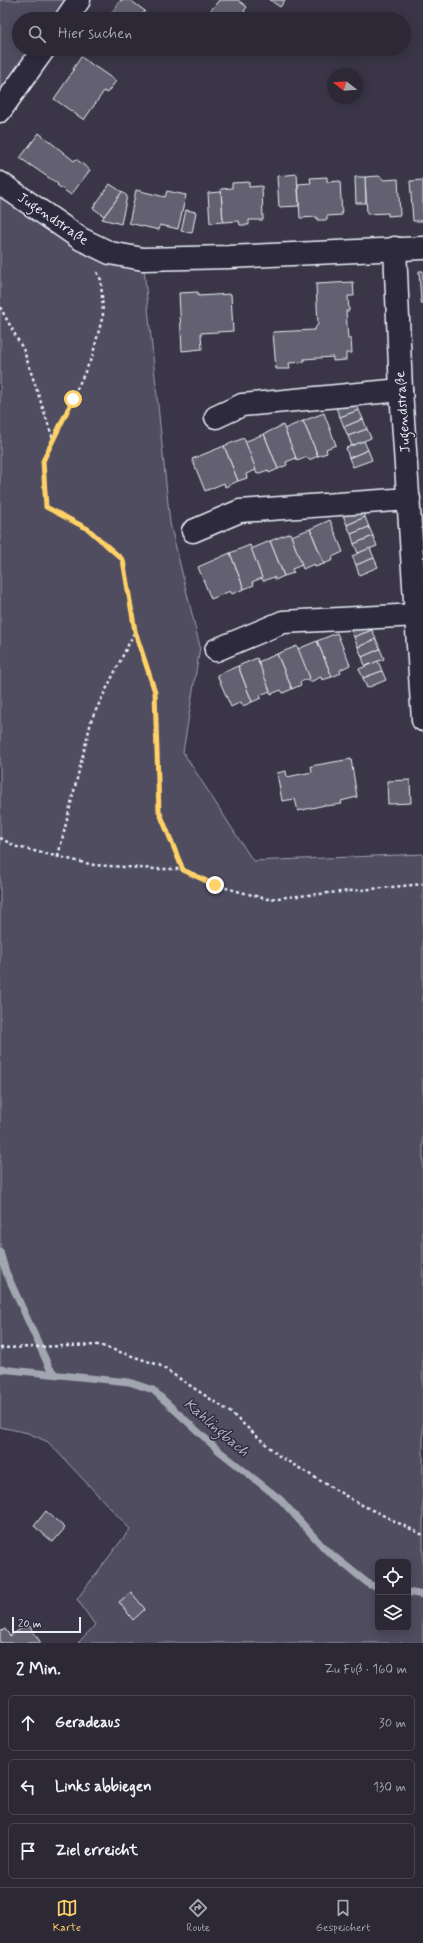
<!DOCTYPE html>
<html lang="de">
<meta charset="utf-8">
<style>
body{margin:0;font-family:Mynerve,sans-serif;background:#34303e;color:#f1f3f6}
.controls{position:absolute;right:12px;bottom:12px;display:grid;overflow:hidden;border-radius:6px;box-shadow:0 2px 10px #0003}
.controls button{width:36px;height:36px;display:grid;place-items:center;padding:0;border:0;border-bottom:1px solid #484451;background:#2c2836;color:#f1f3f6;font:20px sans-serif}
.compass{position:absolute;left:327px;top:68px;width:36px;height:36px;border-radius:50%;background:#2c2836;box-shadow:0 2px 10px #0003;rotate:287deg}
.scale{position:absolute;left:12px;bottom:10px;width:69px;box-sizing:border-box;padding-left:4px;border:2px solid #e8f1f8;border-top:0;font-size:11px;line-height:14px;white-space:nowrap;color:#e8f1f8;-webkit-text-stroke:3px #2f2a3d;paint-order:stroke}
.stop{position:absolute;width:12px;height:12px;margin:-9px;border:3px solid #ffd166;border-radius:50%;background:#fff}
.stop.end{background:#ffd166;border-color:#fff;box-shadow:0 1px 4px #0008}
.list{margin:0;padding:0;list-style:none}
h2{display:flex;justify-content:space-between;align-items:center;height:52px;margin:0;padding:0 16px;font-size:17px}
h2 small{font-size:13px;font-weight:400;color:#a6a6ad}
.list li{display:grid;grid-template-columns:26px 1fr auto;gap:12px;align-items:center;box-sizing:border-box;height:56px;margin:0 8px 8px;padding:0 8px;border:1px solid #484451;border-radius:6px}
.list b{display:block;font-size:15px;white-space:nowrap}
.list em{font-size:13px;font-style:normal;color:#a6a6ad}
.icon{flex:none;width:22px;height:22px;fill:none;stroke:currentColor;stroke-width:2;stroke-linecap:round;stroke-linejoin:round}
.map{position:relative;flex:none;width:423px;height:1643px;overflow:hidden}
.search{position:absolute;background:#2c2836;box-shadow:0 2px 10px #0003;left:12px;right:12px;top:12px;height:44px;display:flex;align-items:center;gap:10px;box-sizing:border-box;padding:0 14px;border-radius:22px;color:#a6a6ad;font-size:15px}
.sheet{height:244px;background:#2c2836}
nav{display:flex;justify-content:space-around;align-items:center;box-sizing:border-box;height:56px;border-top:1px solid #484451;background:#2c2836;font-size:11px;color:#a6a6ad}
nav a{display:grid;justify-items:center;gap:2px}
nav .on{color:#ffd166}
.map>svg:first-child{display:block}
</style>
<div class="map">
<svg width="423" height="1643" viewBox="0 0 423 1643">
<rect width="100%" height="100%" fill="#3a3648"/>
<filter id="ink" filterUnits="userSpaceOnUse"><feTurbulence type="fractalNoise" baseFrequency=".025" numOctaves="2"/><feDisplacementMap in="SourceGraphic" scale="8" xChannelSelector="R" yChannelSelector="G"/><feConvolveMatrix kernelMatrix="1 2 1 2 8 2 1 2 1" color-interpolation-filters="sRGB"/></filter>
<g filter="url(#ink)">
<g fill="#504e5f" stroke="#9ca0ac" fill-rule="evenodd">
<path d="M0 0H79L66 19H19V49H44L0 111Z"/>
<path d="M0 183 14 192 143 259 170 523 200 647 183 752 253 861 423 854V1643H78L95 1625 77 1599 130 1529 48 1442 28 1433 0 1427ZM378 1562H408V1628H378Z"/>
</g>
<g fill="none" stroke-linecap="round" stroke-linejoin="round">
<g stroke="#a2a6b1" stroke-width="7">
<path d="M0 1252 6 1272 49 1367 55 1374"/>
<path d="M0 1369 129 1382 153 1390 218 1450 281 1500 325 1549 370 1585 378 1586"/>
<path d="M408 1592 423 1595"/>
</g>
</g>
<g fill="#636171" stroke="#e8f1f8">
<path d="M121 0H130L145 11 142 15 147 19H107Z"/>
<path d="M219 0H238L247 7 244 11 247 14 244 19H204Z"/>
<path d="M270 0H285L280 7Z"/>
<path d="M81 57 116 81 107 93 104 91 84 120 54 99 74 70 73 69Z"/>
<path d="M39 133 74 161 76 159 90 170 71 195 57 185 58 184 20 158Z"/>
<path d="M297 174 299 206 279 207 277 176Z"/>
<path d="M379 176 384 180 398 179 400 215 388 216V213L367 214 365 177Z"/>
<path d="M327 177V182L340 181 342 215 327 216V220H317V217L300 218 298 184 311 183 310 178Z"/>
<path d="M355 177H365L366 203H356Z"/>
<path d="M423 180V221H413L410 181Z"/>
<path d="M249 182V187L262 186 263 220H249V225H240L239 221 223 222 221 189 232 188V183Z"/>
<path d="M110 184 122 192 104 216 93 208Z"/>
<path d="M136 190 165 197 167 191 186 195 178 229 160 225 159 230 129 223Z"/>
<path d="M122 192 127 196 121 224 102 219Z"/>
<path d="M221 192 223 222 210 223 208 193Z"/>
<path d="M186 210 196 212 192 233 181 231Z"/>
<path d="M419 271H423V303H421Z"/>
<path d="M353 282 354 296H348L349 311H346L348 339H351L352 353H346V360L333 361V357L304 359V362L289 363 290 369H276L273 332 314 330 318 324 316 284Z"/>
<path d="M198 292V296L231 294 233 331 201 333 202 349 182 351 179 293Z"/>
<path d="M355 400 359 410 340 417 336 408Z"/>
<path d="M359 410 363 419 344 427 340 417Z"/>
<path d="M324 413 336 445 326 449 327 453 318 456 303 421Z"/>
<path d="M363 419 367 429 348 436 344 427Z"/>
<path d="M303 421 318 456 309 460 307 457 297 461 284 429Z"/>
<path d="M283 425 296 458 286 462 287 465 278 469 264 434Z"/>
<path d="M367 429 371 438 352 446 348 436Z"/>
<path d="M264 434 278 469 269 473 268 470 257 474 244 442Z"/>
<path d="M244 438 256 470 246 474 247 478 238 481 224 446Z"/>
<path d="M364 441 368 450 349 458 346 448Z"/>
<path d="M224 446 238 481 225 487 224 483 205 491 192 459Z"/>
<path d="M368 450 372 460 353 467 349 458Z"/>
<path d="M361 508 365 517 347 525 343 515Z"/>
<path d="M365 517 369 527 351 534 347 525Z"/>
<path d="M330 520 343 552 332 557 333 560 324 564 310 529Z"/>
<path d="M369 527 373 536 354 544 351 534Z"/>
<path d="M310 529 324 564 315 567 314 564 303 569 291 536Z"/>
<path d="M290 533 302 565 292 569 294 573 284 576 270 541Z"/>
<path d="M373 536 377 546 358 553 354 544Z"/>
<path d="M270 541 284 576 275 580 274 577 263 581 251 549Z"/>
<path d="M250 545 262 578 252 582 254 585 244 589 230 553Z"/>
<path d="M370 548 374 558 356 565 352 556Z"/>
<path d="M230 553 244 589 232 594 230 591 211 599 198 567Z"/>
<path d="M374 558 378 567 359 575 356 565Z"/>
<path d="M369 620 372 630 354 637 350 628Z"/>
<path d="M372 630 376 639 358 647 354 637Z"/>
<path d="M337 633 350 665 340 670 341 673 332 677 317 641Z"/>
<path d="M376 639 380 649 362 657 358 647Z"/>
<path d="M317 641 332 677 322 680 321 677 310 682 298 649Z"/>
<path d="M297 646 310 678 300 682 301 685 292 689 277 654Z"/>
<path d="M380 649 384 659 365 666 362 657Z"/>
<path d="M277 654 292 689 283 693 281 690 271 694 258 662Z"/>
<path d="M257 658 270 691 260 695 261 698 252 702 238 666Z"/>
<path d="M378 661 382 671 363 678 359 669Z"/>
<path d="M238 666 252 702 243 706 241 702 231 707 217 675Z"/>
<path d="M382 671 386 680 367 688 363 678Z"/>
<path d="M351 759 357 797 341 801 342 804 326 806 325 805 298 811 295 799 282 801 277 773 286 771 287 777 312 772 311 766Z"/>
<path d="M410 780 411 803 388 804 387 781Z"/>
<path d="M46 1511 65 1528 53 1542 34 1526Z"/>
<path d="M131 1592 145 1609 133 1620 119 1602Z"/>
<path d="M28 1624 41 1643H0V1632L5 1629 10 1636Z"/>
</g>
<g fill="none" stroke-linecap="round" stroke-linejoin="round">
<defs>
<g id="minor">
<path d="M66 19 79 0"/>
<path d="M0 111 44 49"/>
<path d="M0 183 81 239 110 253 143 259 229 257 423 248"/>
<path d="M395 248 401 390 423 720"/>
<path d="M216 417 242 405 401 390"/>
<path d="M193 531 240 511 409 499"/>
<path d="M216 650 283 622 417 615"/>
</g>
</defs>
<use href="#minor" stroke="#e8f1f8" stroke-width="25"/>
<g stroke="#e8f1f8" stroke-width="2.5" stroke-dasharray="3 3" stroke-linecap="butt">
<path d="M97 272 101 280 103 315 92 357 43 461 46 507 88 529 123 560 135 631 155 692 159 811 183 869"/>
<path d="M0 307 24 351 53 439"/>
<path d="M0 838 17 847 94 865 156 869H183L215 885 267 899 423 884"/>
<path d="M58 856 92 718 135 631"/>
<path d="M0 1348 99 1345 159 1365 230 1412 279 1456 356 1502 423 1535"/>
</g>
<use href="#minor" stroke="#2f2a3d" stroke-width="22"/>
</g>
</g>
<g fill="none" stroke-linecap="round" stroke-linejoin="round" filter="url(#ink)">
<path stroke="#ffd166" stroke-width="5" d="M73 399 43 461 46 507 88 529 123 560 135 631 155 692 159 811 183 870 215 885"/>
</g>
<g text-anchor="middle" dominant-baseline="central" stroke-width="3" stroke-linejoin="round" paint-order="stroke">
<g font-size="14" fill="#e8f1f8" stroke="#2f2a3d">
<text transform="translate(53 219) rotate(34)">Jugendstraße</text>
<text transform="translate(403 412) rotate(-94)">Jugendstraße</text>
</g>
<g font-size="15" font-style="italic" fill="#aeb2bd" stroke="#2f2a3d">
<text transform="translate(216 1428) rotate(41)">Kahlingbach</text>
</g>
</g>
</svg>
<div class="controls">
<button><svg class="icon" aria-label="locate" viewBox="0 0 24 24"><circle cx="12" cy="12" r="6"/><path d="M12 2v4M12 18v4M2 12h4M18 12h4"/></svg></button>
<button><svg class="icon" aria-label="layers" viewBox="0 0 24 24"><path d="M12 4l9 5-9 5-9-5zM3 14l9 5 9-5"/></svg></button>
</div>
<svg class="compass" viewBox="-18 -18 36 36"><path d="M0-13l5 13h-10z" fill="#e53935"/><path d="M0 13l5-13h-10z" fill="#a6a6ad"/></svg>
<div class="scale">20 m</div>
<div class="stop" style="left:73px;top:399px"></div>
<div class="stop end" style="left:215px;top:885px"></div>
<div class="search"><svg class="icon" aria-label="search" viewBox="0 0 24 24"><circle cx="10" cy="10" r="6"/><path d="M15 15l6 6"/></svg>Hier suchen</div>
</div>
<section class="sheet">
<h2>2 Min.<small>Zu Fuß · 160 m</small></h2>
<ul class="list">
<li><svg class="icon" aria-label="ahead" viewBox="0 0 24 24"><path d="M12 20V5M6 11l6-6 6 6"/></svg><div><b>Geradeaus</b></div><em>30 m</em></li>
<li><svg class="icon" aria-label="left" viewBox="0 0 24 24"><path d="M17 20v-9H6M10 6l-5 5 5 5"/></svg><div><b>Links abbiegen</b></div><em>130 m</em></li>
<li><svg class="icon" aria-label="arrive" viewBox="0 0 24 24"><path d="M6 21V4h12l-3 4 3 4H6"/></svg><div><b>Ziel erreicht</b></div></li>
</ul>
</section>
<nav>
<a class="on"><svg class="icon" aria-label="map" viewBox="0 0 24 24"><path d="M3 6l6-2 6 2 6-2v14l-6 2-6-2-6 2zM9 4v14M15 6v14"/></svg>Karte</a>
<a><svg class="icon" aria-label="directions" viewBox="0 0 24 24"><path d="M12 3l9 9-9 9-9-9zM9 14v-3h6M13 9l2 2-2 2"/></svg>Route</a>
<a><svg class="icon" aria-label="saved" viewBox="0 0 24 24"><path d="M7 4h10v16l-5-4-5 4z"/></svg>Gespeichert</a>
</nav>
